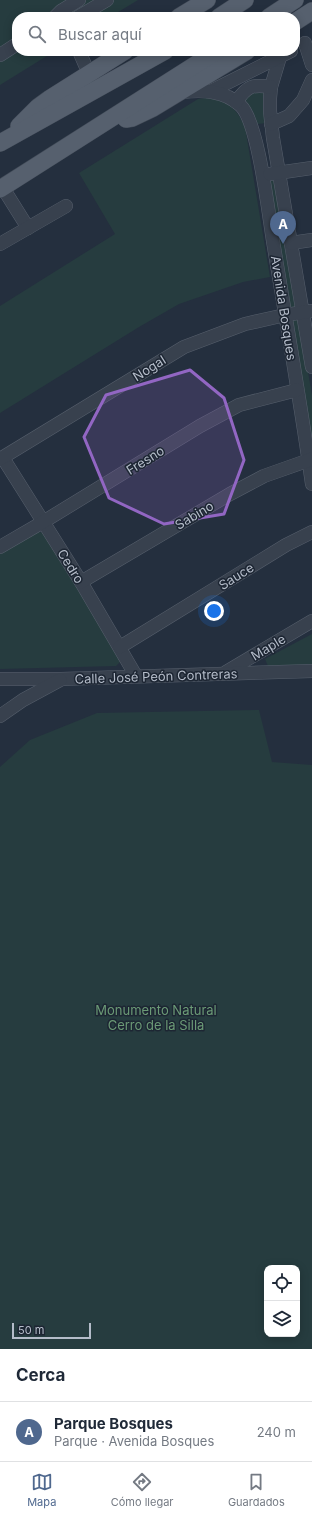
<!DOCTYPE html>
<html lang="es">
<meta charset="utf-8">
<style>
body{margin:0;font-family:Inter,sans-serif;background:#f2f2f3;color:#1f2937}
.controls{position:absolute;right:12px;bottom:12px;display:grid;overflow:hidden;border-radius:8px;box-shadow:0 2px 10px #0003}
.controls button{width:36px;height:36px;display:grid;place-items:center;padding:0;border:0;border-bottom:1px solid #e0e1e3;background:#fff;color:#1f2937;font:20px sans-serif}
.scale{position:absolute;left:12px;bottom:10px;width:79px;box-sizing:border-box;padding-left:4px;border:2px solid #b4bcc9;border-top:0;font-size:11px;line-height:14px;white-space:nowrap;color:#b4bcc9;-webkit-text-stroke:3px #1d2633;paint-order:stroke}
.you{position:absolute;left:214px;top:611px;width:14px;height:14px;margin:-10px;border:3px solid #fff;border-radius:50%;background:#1a73e8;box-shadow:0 0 0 6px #1a73e833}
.badge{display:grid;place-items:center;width:26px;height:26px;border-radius:50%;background:#4f688e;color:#fff;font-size:13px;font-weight:700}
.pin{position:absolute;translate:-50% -33px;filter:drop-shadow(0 1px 2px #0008)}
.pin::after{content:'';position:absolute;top:21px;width:14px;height:12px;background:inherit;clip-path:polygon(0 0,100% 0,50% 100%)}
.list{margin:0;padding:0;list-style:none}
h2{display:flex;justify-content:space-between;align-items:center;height:52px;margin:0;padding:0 16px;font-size:17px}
h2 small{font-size:13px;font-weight:400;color:#747a83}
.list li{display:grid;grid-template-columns:26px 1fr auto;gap:12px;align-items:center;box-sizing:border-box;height:60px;padding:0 16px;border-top:1px solid #e0e1e3}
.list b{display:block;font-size:15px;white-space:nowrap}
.list p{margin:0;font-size:13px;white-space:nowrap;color:#747a83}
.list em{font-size:13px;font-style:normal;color:#747a83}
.icon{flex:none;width:22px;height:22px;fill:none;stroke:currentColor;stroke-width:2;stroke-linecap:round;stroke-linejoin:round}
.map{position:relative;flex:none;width:312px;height:1349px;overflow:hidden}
.search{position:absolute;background:#fff;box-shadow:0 2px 10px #0003;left:12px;right:12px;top:12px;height:44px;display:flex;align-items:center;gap:10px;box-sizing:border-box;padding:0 14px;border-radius:16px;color:#747a83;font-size:15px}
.sheet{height:112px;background:#fff}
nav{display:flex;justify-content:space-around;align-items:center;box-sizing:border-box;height:56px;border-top:1px solid #e0e1e3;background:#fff;font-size:11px;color:#747a83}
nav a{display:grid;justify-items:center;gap:2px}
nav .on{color:#4f688e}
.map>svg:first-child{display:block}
</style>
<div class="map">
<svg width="312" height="1349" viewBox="0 0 312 1349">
<rect width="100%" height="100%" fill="#242f3e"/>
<g fill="#263c3f" fill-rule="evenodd">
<path d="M0 0H138L110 17H17V51H55L0 85Z"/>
<path d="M247 92H265L267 123 257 124 253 112 243 96Z"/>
<path d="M215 97C232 105 237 110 245 127L270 277 243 282 179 304 139 327 0 413V306L115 234 79 173 198 99Z"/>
<path d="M275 178 296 308H289L269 184 270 180Z"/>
<path d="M295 319 299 320 312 395V447L292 321Z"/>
<path d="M33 531 44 533 121 661 116 666 0 669V551Z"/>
<path d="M312 634V667L268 666 265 659Z"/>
<path d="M259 710 272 762 312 765V1349H0V767L30 740 97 713ZM267 1268H297V1334H267Z"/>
</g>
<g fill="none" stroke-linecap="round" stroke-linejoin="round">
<defs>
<g id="minor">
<path d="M55 17 61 11 79 0"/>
<path d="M78 17 107 0"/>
<path d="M305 43 312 65"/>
<path d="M79 51 89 74"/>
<path d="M0 55 17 44"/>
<path d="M280 57 271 87 270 98V111L273 138 312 367"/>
<path d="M211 91 291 51"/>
<path d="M182 92C202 90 225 90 241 106 259 124 269 219 274 247 287 326 301 405 312 484"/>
<path d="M236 102C247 86 252 84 271 87"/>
<path d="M271 124 289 116 303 100 312 80"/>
<path d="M270 174 312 168"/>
<path d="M3 188 28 228"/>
<path d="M291 243 312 240"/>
<path d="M0 244 66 206"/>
<path d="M3 458 81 582 136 676"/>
<path d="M0 459 184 347 245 324 285 315 312 311"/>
<path d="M0 547 43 522 200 426 239 405 297 390"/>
<path d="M81 582 230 494 264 476 312 459"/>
<path d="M120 647 286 545 312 532"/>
<path d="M226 672 312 621"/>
<path d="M0 679H61L312 671"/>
<path d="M0 716 23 700 60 680"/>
</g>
<g id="major">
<path d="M179 17 207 0"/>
<path d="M219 17 245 0"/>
<path d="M269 17 295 0"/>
<path d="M295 22 312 11"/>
<path d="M126 119 132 118 153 108 247 51"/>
<path d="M19 126 38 107 49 99 125 51"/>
<path d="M0 143 165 51"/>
<path d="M0 189 217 51"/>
</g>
</defs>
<use href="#minor" stroke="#565f6c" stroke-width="14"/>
<use href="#major" stroke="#414a57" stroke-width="18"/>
<use href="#minor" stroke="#38414e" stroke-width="13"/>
<use href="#major" stroke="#56606e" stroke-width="17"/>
</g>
<path fill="#9266c3" fill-opacity="0.2" stroke="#9266c3" stroke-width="3" stroke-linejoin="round" d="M190 370 224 398 244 460 224 514 164 524 109 498 84 437 106 395Z"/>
<g text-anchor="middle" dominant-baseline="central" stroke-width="3" stroke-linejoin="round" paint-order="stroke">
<g font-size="13" fill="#b4bcc9" stroke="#1d2633">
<text transform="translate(284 308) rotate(81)">Avenida Bosques</text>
<text transform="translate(149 368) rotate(-32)">Nogal</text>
<text transform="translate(145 460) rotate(-32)">Fresno</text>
<text transform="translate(194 515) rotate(-31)">Sabino</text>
<text transform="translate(71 566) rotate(58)">Cedro</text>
<text transform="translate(236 576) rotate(-32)">Sauce</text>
<text transform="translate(268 647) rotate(-31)">Maple</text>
<text transform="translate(156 676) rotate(-2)">Calle José Peón Contreras</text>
</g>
<g font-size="13" fill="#6b9a76" stroke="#1d2633">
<text x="156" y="1010">Monumento Natural<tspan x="156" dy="15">Cerro de la Silla</tspan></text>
</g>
</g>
</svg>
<div class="controls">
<button><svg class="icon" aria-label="locate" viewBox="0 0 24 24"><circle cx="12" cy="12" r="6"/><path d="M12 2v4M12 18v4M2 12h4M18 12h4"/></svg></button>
<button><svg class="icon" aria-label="layers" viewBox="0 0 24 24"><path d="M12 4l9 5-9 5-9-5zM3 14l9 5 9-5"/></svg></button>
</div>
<div class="scale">50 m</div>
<div class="you"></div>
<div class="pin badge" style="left:283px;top:244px">A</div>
<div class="search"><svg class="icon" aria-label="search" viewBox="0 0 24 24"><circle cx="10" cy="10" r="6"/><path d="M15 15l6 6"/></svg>Buscar aquí</div>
</div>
<section class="sheet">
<h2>Cerca<small></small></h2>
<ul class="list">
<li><span class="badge">A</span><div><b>Parque Bosques</b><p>Parque · Avenida Bosques</p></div><em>240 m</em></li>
</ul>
</section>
<nav>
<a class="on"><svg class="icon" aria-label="map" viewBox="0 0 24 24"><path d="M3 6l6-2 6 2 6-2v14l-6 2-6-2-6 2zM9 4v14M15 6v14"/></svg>Mapa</a>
<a><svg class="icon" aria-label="directions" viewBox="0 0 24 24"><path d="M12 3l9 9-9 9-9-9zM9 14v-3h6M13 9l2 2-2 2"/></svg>Cómo llegar</a>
<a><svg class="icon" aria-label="saved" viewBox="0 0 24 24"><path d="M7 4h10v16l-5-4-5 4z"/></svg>Guardados</a>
</nav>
